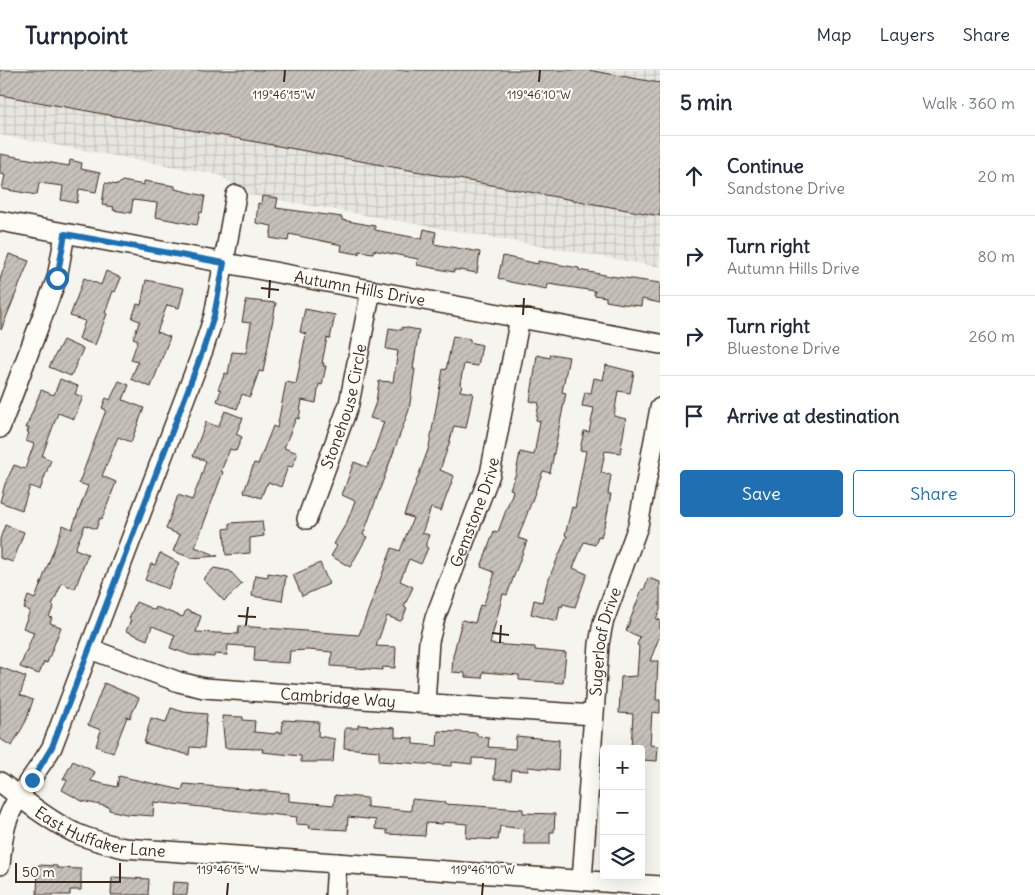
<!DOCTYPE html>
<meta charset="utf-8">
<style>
body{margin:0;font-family:Delius,sans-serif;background:#f6f6f7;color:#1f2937}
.controls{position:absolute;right:15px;bottom:15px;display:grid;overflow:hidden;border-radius:5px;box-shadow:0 5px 20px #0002}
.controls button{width:45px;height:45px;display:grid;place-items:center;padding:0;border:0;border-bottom:1px solid #e0e1e3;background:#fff;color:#1f2937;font:25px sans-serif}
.scale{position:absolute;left:15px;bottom:12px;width:106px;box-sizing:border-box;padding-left:5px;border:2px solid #3b2a1e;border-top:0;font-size:14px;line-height:18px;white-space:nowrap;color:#3b2a1e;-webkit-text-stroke:4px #fdfcf7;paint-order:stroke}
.stop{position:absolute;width:15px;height:15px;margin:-11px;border:4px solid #1f6fb2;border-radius:50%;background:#fff}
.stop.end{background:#1f6fb2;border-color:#fff;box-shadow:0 1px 5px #0008}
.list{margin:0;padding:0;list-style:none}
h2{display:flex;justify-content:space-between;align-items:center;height:65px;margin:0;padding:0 20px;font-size:21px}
h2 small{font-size:16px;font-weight:400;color:#747a83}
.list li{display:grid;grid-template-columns:32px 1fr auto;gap:15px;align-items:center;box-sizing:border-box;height:80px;padding:0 20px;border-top:1px solid #e0e1e3}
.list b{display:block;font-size:19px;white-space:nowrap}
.list p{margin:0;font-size:16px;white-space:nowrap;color:#747a83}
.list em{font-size:16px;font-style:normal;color:#747a83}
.actions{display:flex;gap:10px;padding:15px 20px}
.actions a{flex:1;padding:11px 0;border:1px solid #1f6fb2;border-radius:5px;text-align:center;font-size:18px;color:#1f6fb2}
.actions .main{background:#1f6fb2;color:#fff}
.icon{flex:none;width:28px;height:28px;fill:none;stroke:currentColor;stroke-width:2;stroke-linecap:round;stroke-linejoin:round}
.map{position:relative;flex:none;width:660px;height:825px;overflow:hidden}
header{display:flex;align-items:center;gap:30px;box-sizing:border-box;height:70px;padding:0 25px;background:#fff;border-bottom:1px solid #e0e1e3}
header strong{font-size:24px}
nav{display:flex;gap:28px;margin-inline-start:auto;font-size:18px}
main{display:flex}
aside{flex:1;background:#fff}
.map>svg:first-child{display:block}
</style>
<header>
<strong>Turnpoint</strong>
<nav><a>Map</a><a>Layers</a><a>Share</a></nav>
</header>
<main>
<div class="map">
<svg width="660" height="825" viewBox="0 0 660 825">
<defs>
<pattern id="industrial-grid" width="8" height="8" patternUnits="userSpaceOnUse" patternTransform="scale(1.25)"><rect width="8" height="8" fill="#e7e5df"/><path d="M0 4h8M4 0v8" fill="none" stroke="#c7c5bf"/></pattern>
<pattern id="building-hatch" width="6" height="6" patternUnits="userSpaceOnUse" patternTransform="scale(1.25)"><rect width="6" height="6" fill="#c7c1bb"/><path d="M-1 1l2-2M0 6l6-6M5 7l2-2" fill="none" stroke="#aca6a0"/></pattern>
</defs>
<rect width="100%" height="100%" fill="#f5f4ee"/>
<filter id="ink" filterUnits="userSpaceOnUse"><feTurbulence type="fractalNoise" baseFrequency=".02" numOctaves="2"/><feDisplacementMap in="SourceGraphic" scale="10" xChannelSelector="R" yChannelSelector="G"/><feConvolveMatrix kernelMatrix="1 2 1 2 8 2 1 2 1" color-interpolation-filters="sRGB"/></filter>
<g filter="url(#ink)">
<path fill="url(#industrial-grid)" d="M0 0H660V197L250 125 219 105 0 65Z"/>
<g fill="url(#building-hatch)" stroke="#3b2a1e">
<path d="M0 0H588L660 13V146L0 25Z"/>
<path d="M0 84 69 96 70 90 82 93 81 99 100 103 96 122 79 119 77 133 61 130 63 116 39 113 37 125 2 119 5 105 0 104Z"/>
<path d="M122 111 144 115V111L175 116V119L205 126 202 143 200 142 197 155 155 147 157 133 133 130 131 143 113 140 114 137 102 135 105 113 118 115Z"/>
<path d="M262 126 278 128 276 138 342 147V150L375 156V160L422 169 424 159 436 162 434 174 480 182 477 203 459 200H454V202L417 195 418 189 373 180V183L359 181V184L341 181 342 175 289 164 288 171 270 168 272 156 256 153 258 133 261 134Z"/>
<path d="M9 184 29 191 1 260 0 209Z"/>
<path d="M503 186 538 194V191L579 198V200L610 206 660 213V233L642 229 641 236 623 234 606 231V227L594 225 595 221 548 214 547 219 510 212 498 208Z"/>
<path d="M106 201 121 208 115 222 113 221 105 243 107 244 95 275 79 269 85 251 70 246 84 208 101 215Z"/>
<path d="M146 210 184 218 179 238 167 235 157 262 170 267 151 317 131 309 138 292 131 290 138 270 133 268 140 251 132 248 137 234 141 235Z"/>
<path d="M246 230 276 233 263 302 259 301 250 327 242 324 237 339 217 331 221 320 218 319 225 303 228 304 232 282 246 283 251 253 242 252Z"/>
<path d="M305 239 335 245 330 269 327 268 322 293H324L323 296H326L322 315 319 314 316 333 302 330 299 349 296 348 284 378 298 383 292 397 288 396 281 417 268 412 267 415H266L261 428 244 422 254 393 258 394 273 356 277 358 286 312 296 314 306 264 300 262Z"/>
<path d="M402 257 419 260 413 299H415L409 340 363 465 367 467 350 497 331 486 337 476 334 474 347 452 355 431 342 425 354 392 367 397 374 381 384 352 370 348 376 332 379 311 393 312 398 281 386 279 389 258 402 260Z"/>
<path d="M453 266 470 269V272L482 275 478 296 464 294 460 314 462 315 460 321 473 323 466 358 454 356 449 374 440 400 454 406 441 441 431 438 422 463 429 465 426 473V477L428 478 421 494 409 489 400 511 413 517 404 537 407 538 402 550 400 551 387 546 376 576 396 577 395 598 383 597 382 600 331 596 332 582 308 580 290 581 289 593 254 591 255 577 228 575 227 585 214 584V587L190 585 170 578 175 565 152 556 147 570 126 561 131 550 129 549 136 532 155 540 156 537 183 547 186 540 201 546 196 562 238 564 239 556 359 565 392 478 400 481 413 448 404 445 429 377 443 299 446 300Z"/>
<path d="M63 270 83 279 71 306 49 297Z"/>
<path d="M551 284 569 287 562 322 566 323 550 403 543 401 518 468 527 471 507 525 503 524 490 574 535 577V580L566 583 563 613 519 610V605L483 602 482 608 465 607V603L452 602 453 586 462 550 475 553 480 535 483 536 494 506V502L481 497 494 461 498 462 512 424 513 420 510 419 516 403 520 382 534 385 540 351 536 350 539 333 530 331 534 306 537 285 550 288Z"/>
<path d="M606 295 634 302 630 323 618 321 614 346 626 349 620 383 605 381 601 403 611 405 608 424H611L606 450 601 467 598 466 595 475 584 472 573 498 587 504 575 537 563 534 562 537 560 536 557 551 531 544 534 530 542 532 547 513 567 466 565 465 572 437 575 438 586 381 580 380 584 361 589 362 594 338 582 336 585 322 591 323 594 308 603 310Z"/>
<path d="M60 309 78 316 75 324 83 327 74 349 58 343 42 386 51 390 46 403 40 420 30 416 22 440 0 432 5 414 14 395 25 399 34 374 26 371 29 363 27 362 29 358H26L41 320 54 325Z"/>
<path d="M119 311 129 315 123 330 144 338 131 372 118 367 102 406 116 412 102 449 100 448 96 459 85 455 75 479 88 484 75 519 62 513 52 535 54 536 49 547 52 548 50 553 61 557 47 593 44 592 39 604 20 597 34 562 23 558 30 541 24 538 28 526 35 529 63 455 72 459 88 416 79 413 106 340 102 338 106 328 110 330Z"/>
<path d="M225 341 243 348 236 364 242 367 236 381 230 379 221 401 223 402 195 477 218 486 191 488 173 481 180 465 166 459 178 425 192 430 200 410 206 391 193 386 206 352 218 357Z"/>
<path d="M262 451 264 466 250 468V483L226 485 224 459 230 458V453Z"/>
<path d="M5 455 24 462 13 492 0 488V469Z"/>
<path d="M160 483 179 493 168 519 145 510 151 494 155 495Z"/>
<path d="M320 493 329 514 302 526 293 505Z"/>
<path d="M214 498 230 501 242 514 224 531 203 509Z"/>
<path d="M268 503 286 506 282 531 252 526 255 505 268 507Z"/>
<path d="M648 508 660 512V540L656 549 660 550V565L650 591H658L656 630H660V643L652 642 650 675 658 676 657 691 641 690V679H631L633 644 619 643 621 607 637 606 639 576 637 575 640 567 626 561 642 519 644 520Z"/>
<path d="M0 597 26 607 20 625 33 630 26 651 12 676 0 669Z"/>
<path d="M104 613 139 628 130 648 127 647 113 683 96 676 101 660 88 655Z"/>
<path d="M171 638 184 642 207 644 204 678 190 677 189 685 144 673 151 648 166 652Z"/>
<path d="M222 646 243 647V650L255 651 254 662 275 664 276 662 282 663 283 650 319 652 318 666 335 669 333 692H301V686L262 682 263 679 225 678Z"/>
<path d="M358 655 395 658V667L413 668V674L437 676 438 661 477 663V666H481V667L489 668 488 677 515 679 516 666 559 670 558 700 528 697V701L512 700 511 710 494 709 496 689 472 688V694L452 692 451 696 379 691V681L344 678 345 658H358Z"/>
<path d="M73 691 95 702 91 711 117 717 119 706 182 720 184 714 289 723V731L334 735 335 725 367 728V737L411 741 412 729 445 732V734L523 739V743L555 744 554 762H550V774H524V759L500 756 498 770 466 768 467 754 443 752V754L426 753 425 766 387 764V760L375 759 376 750 348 747 347 760 327 759 309 758 310 755 296 754 297 747 154 732 153 746 126 744 109 740V737L82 731 62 720 67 710 63 709Z"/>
<path d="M38 795 57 796V798L81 799V820H70V825H37Z"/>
<path d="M112 807 149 809 148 825H111Z"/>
<path d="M173 812 188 813 187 825H172Z"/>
</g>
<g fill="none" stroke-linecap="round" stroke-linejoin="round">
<defs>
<g id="minor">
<path id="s1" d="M0 151 660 274"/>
<path d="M0 358 52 221 57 208 65 164"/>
<path id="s2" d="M307 449 349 334 371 220"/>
<path id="s3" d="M90 579 179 612 204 618 593 645"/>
<path id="s4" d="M425 633 429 571 435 548 490 404 520 248"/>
<path id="s5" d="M0 712C24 730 48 750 75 763 91 770 107 774 124 778L660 816"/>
<path d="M0 795C2 778 2 761 9 746 19 721 39 700 52 677L203 280 214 246 236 125"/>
<path id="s6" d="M582 810 599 574 603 553 638 456 660 338"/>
<path d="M335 825 337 793"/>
</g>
</defs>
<use href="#minor" stroke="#3b2a1e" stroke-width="22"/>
<use href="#minor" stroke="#fdfcf7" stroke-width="19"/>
</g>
</g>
<g fill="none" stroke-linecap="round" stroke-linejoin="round" filter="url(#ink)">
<path stroke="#1f6fb2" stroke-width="6" d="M32 710 52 677 203 280 214 246 224 193 65 164 57 208"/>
</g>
<path fill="none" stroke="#3b2a1e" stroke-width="2" d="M284 12 285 0M539 12 540 0M261 218 279 220M269 228 270 210M515 236 532 237M523 245 524 228M238 546 256 547M246 555 248 537M492 563 509 565M500 573 501 555M227 825 228 813M482 825 483 813"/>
<g text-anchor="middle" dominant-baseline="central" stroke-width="4.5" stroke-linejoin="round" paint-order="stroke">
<g font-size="16" fill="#3b2a1e" stroke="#fdfcf7">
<text stroke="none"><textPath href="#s1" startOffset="366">Autumn Hills Drive</textPath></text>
<text stroke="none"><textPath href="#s2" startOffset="119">Stonehouse Circle</textPath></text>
<text stroke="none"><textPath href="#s4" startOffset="199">Gemstone Drive</textPath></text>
<text stroke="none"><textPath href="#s6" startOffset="240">Sugerloaf Drive</textPath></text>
<text stroke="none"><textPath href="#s3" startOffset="255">Cambridge Way</textPath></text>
<text stroke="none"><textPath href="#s5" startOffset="115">East Huffaker Lane</textPath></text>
</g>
</g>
<g font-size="12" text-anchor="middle" fill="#3b2a1e" stroke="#fdfcf7" stroke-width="4.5" stroke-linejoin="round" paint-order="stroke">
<text x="284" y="29">119°46'15"W</text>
<text x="539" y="29">119°46'10"W</text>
<text x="228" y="804">119°46'15"W</text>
<text x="483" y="804">119°46'10"W</text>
</g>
</svg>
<div class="controls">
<button>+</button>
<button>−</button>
<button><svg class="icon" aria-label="layers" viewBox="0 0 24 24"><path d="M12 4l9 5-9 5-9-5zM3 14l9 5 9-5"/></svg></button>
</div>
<div class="scale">50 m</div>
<div class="stop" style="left:57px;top:208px"></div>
<div class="stop end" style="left:32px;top:710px"></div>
</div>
<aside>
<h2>5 min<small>Walk · 360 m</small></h2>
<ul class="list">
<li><svg class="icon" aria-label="ahead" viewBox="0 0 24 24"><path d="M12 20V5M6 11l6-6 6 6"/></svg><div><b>Continue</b><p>Sandstone Drive</p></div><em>20 m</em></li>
<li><svg class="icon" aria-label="right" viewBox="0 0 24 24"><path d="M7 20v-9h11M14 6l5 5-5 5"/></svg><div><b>Turn right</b><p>Autumn Hills Drive</p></div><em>80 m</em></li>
<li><svg class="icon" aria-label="right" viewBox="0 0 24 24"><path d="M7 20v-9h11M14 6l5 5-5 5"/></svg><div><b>Turn right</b><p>Bluestone Drive</p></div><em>260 m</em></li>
<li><svg class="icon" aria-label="arrive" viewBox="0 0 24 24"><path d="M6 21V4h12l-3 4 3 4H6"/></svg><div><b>Arrive at destination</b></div></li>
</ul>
<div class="actions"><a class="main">Save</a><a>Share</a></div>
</aside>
</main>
